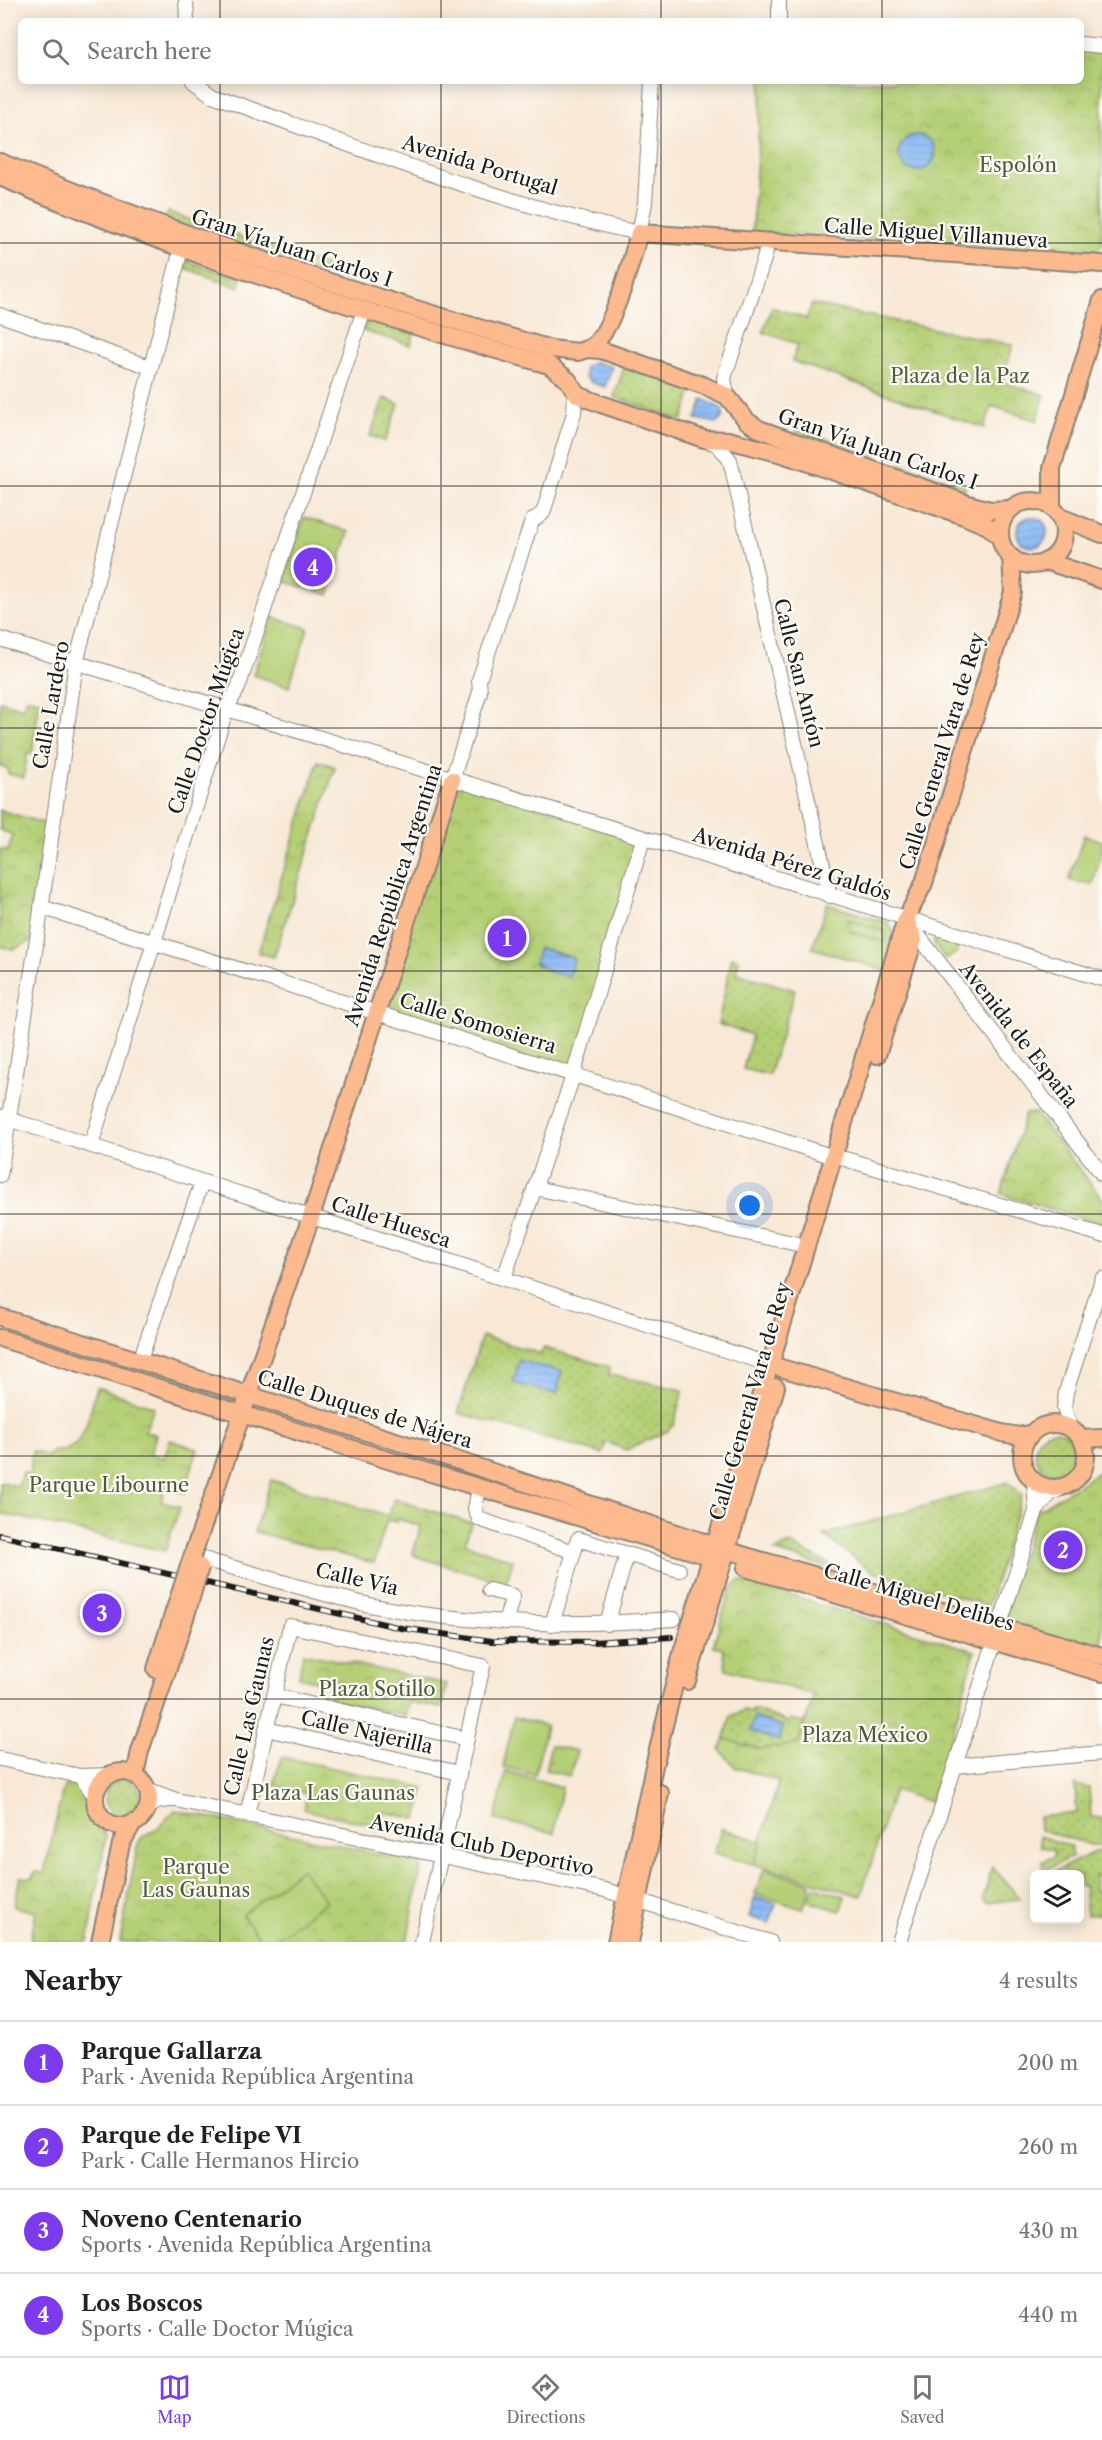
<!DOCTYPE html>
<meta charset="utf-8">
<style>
body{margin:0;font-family:"Libre Caslon Text",serif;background:#f2f2f2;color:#202124}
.controls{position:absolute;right:18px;bottom:18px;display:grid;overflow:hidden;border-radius:9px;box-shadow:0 3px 15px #0003}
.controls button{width:54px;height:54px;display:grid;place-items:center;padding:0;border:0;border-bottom:2px solid #e0e0e0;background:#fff;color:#202124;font:30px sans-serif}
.you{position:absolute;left:750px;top:1206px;width:21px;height:21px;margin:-15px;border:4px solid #fff;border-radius:50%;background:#1a73e8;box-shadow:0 0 0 9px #1a73e833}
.badge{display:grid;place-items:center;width:39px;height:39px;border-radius:50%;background:#7c3aed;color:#fff;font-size:20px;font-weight:700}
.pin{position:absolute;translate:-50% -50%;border:3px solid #fff;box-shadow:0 2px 6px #0006}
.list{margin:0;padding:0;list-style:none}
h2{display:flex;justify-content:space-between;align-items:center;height:78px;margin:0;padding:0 24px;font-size:26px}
h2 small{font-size:20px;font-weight:400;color:#757577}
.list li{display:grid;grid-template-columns:39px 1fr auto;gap:18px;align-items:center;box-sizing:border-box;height:84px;padding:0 24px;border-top:2px solid #e0e0e0}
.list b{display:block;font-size:22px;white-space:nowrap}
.list p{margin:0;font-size:20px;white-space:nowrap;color:#757577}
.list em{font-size:20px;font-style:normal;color:#757577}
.icon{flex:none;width:33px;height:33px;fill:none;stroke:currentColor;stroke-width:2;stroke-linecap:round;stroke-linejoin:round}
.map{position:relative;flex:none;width:1102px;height:1942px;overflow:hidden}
.search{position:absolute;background:#fff;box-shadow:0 3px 15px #0003;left:18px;right:18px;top:18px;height:66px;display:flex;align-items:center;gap:15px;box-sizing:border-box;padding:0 21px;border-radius:9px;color:#757577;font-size:22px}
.sheet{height:414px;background:#fff}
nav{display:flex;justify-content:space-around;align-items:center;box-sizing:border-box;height:84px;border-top:2px solid #e0e0e0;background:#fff;font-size:16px;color:#757577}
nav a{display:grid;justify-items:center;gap:3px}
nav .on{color:#7c3aed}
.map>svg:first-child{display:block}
</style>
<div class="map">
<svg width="1102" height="1942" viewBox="0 0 1102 1942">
<defs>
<pattern id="grass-dots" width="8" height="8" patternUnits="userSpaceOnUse" patternTransform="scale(1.5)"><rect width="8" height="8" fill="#b4cf74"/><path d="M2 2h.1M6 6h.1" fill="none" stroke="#9ab164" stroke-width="1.8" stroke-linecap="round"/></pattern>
<pattern id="park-crowns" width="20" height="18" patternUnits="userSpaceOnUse" patternTransform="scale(1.5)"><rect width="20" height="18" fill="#b4cf74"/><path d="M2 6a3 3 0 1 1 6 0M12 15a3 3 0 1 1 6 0" fill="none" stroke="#9ab164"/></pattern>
<pattern id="water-rules" width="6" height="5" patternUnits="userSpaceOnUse" patternTransform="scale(1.5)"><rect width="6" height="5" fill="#8abaf6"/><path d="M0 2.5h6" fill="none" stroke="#769fd2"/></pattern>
</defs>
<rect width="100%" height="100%" fill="#fdfcf7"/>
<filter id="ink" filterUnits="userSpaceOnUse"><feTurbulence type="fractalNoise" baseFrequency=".0167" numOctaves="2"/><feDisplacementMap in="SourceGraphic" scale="12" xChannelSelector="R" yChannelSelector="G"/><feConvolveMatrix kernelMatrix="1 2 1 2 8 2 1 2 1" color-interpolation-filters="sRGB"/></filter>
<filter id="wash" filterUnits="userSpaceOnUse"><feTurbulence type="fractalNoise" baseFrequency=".008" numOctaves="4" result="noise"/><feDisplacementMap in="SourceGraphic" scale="24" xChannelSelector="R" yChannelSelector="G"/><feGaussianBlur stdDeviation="1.35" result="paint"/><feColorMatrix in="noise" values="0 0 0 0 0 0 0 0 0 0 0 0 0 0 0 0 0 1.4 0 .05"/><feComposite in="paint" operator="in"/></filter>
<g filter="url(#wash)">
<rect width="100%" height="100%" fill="#f8e8d5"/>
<g fill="url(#grass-dots)" stroke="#687648" stroke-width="1.5">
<path d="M168 212 326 266 323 273 165 220Z"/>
<path d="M187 261 241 279 238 287 185 268Z"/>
<path d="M367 319 414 333 411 345 363 331Z"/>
<path d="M625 365 693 388 682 421 614 397Z"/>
<path d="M384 398 399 404 385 441 370 436Z"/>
<path d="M798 429 876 455 874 462 795 436Z"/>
<path d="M900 463 966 487 963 494 897 470Z"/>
<path d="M847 918 885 931 887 943 851 932 848 928Z"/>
<path d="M939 936 959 942 957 952 946 960 934 944V939Z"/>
<path d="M732 957 739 960 736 973 795 990 769 1075 743 1069 752 1035 718 1024Z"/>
<path d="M482 1336 541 1354 544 1348 610 1367 609 1374 683 1390 674 1424 668 1431 626 1450 606 1442 603 1454 458 1413Z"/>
<circle cx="1056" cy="1452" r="21"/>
<path d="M1008 1482 1022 1495 988 1606 873 1572 824 1535Z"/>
<path d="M790 1544 850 1575 775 1551Z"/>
<path d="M753 1709 788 1722 790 1719 805 1723 798 1744 850 1758 722 1747 731 1716 744 1710 752 1713Z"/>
<path d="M737 1761 800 1780 764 1862 760 1866 714 1853 721 1829 761 1841 779 1781 735 1767Z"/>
<circle cx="123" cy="1798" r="18"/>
<path d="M1075 1785 1089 1788 1091 1817 1102 1818V1845H1091L1040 1830 1039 1817 1077 1813Z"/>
<path d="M1039 1836 1071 1846 1073 1856 1043 1871V1861L1053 1857 1055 1853 1052 1849 1041 1847Z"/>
<path d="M1102 1851V1876H1095L1094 1890 1099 1891 1101 1914 1087 1915 1084 1886H1080V1874H1050L1094 1852Z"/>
<path d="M992 1867 1021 1899 987 1903 983 1899Z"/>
</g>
<g fill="url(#park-crowns)" stroke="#687648" stroke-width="1.5" fill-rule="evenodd">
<path d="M1081 50 1102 51V246L1092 254 752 232 762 81H1081Z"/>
<path d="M812 304 1013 345 1002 382 1045 395 1037 421 992 406 984 428 792 361 798 344 763 332 772 307 806 319Z"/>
<path d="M27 698 40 700 32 754H27L24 778 8 774 9 769 0 766V701L23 708Z"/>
<path d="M318 761 335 767 274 957 258 953Z"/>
<path d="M452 780 643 839 573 1073 377 1013Z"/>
<path d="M0 810 46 824 31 941 12 950 0 946V849L8 851 13 835 0 830Z"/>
<path d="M827 904 888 923 896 936 887 971 812 948ZM847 919 885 931 886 943 851 932 848 928Z"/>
<path d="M1035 1113 1102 1198V1224L1001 1194 1025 1114Z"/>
<path d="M97 1387 154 1407 145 1431 156 1435 150 1454 164 1458 170 1440 198 1449 184 1493 165 1488 161 1501 180 1507 165 1551 0 1513V1482L18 1486 23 1472 30 1473 32 1451 48 1456 53 1451C86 1455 89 1412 97 1387Z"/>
<path d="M1102 1470V1656L1000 1627 1036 1511Z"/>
<path d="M271 1480 388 1516 394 1499 471 1523 465 1544 513 1560 506 1583 415 1556 413 1553 421 1526 397 1519 396 1522 387 1520 374 1563 254 1532Z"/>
<path d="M739 1580 975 1651 952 1735 930 1802 894 1790 861 1896 754 1864 779 1781 735 1767 720 1750 724 1739 760 1749 798 1744 814 1695 726 1669 723 1648 713 1646 730 1590Z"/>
<path d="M303 1653 447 1684 442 1708 408 1702 405 1716 329 1699 332 1685 299 1677Z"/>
<path d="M551 1745 577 1751 570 1776 545 1770Z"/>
<path d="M282 1757 424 1788 417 1819 383 1812 380 1826 304 1810 307 1794 273 1785Z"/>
<path d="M69 1782 82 1788 88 1811 106 1836 88 1942H30L36 1912 14 1907 20 1877 32 1878 35 1872 44 1873 63 1789Z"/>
<path d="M175 1810 422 1863 407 1942H120L138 1843 143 1836 158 1828Z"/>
</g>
<g fill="#b4cf74" stroke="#687648" stroke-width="1.5">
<path d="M304 517 349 532 329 595 283 581Z"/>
<path d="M272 617 308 628 289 687 253 675Z"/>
<path d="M1084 835 1102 841V853L1092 885 1069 880Z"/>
<path d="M514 1717 546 1726 535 1775 503 1767Z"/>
<path d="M506 1771 562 1787 554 1833 495 1820Z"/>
<path d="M301 1869 326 1901 272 1942H262L242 1915Z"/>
<path d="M764 1869 811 1884 803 1909 755 1894Z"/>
<path d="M813 1887 845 1896 840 1911 808 1901Z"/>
</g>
<g fill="url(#water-rules)" stroke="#536b89" stroke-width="1.5">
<circle cx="917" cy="153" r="18"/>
<path d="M594 362 612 367 605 387 591 382 585 377V367Z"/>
<path d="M703 399 722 409 723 417 717 423 696 419Z"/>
<circle cx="1032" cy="532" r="15"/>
<path d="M539 948 574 958 569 976 551 973 535 963Z"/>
<path d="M519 1361 562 1371 557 1394 513 1383Z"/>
<path d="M754 1717 783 1726 779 1741 750 1731Z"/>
<path d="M755 1897 776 1904 769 1923 749 1917Z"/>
</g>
</g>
<g filter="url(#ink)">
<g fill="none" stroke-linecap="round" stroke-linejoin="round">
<defs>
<g id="minor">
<path d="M186 0 187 21"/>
<path d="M779 21V0"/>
<path d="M1081 44 1102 46"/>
<path d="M193 81 212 95C352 145 493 202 639 233L645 203 652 81"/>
<path d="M0 315 150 367"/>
<path d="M727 396 724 378 765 256 767 243"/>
<path d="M705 439 718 445 730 460 830 896"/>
<path d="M0 639 667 845"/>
<path d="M452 780 480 692 479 680 532 521 543 513 574 413 575 391"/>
<path d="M660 842 1102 979"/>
<path d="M41 907 834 1157"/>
<path d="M911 926 1102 1174"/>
<path d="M2 1117 771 1365"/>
<path d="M91 1145 226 710 238 688 364 310"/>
<path d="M845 1159 1102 1235"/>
<path d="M0 1175 36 945 76 663 181 249"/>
<path d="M535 1188 807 1246"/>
<path d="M504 1278 571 1082 643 839"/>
<path d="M140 1360 202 1182"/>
<path d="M1071 1428 1064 1408 1066 1392 1102 1279"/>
<path d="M479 1488 475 1509 479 1519 574 1552"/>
<path d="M1036 1511 1050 1494 1065 1486"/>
<path d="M203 1559C261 1575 320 1595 379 1607 477 1626 576 1626 674 1619"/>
<path d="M489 1590 513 1596 505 1622"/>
<path d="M552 1624 578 1539 679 1570"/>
<path d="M607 1624 627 1554"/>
<path d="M274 1696 467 1739"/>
<path d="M266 1729 459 1773"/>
<path d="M0 1759 80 1776 110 1775"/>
<path d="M955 1766 1102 1753"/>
<path d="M80 1776 95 1796"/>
<path d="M147 1789 176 1800 605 1890 770 1942"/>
<path d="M148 1807 159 1801 174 1800"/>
<path d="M247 1815 290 1626 483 1666 422 1942"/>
<path d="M899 1942 1036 1511 1034 1482"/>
</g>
<g id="major">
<path d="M0 162C180 237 364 295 551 349L578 352 587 349 601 350 705 386 727 396 747 421 759 429 968 504 990 510 1011 509"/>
<path d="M0 177C178 253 363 313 549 365L568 380 578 395 601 404 704 439 728 440 782 454 964 516 988 526 1000 537"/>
<path d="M587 349C611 341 632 258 639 233L1102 264"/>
<circle cx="1032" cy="533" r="32"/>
<path d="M1052 508V468L1102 300"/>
<path d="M1060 517 1102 534"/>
<path d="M1046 561 1102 580"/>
<path d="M877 1055 914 940 906 919"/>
<path d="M0 1317 453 1459 749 1557 1102 1656"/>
<path d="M0 1338 404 1465 722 1560"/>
<path d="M771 1365 1002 1433 1019 1436 1029 1434"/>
<circle cx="1054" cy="1456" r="32"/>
<path d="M1082 1439 1102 1438"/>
<path d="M195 1548 311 1217 452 780"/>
<path d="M746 1568 1102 1673"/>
<path d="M156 1669 174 1612"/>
<path d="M687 1681 776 1387"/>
<circle cx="122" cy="1799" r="27"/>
<path d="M135 1775 140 1751 186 1615"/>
<path d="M100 1942 121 1844 133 1823"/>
<path d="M616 1942 654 1766 682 1653 906 919 924 883 1013 592 1011 557"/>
<path d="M630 1942 660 1793"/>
</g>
</defs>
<use href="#minor" stroke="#8a8278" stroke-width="16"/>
<use href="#major" stroke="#8a8278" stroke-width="20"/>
<use href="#minor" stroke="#fff" stroke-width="14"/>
<use href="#major" stroke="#fcba8e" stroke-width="16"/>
<defs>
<path id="rail" d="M0 1535 401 1628 492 1641 593 1642 671 1637"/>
</defs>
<use href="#rail" stroke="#1c1c1c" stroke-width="6"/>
<use href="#rail" stroke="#fdfcf7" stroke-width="4" stroke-dasharray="11" stroke-linecap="butt"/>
<defs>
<g id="major-bridge">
<path d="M174 1612 195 1548"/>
<path d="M186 1615 200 1567"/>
</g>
</defs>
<use href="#major-bridge" stroke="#8a8278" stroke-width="20" stroke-linecap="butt"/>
<use href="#major-bridge" stroke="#fcba8e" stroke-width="16"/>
</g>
</g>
<path fill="none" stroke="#1c1c1c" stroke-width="1.5" stroke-opacity="0.55" d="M220 0V21M441 0V21M661 0V21M882 0V21M220 81V1942M441 81V1942M661 81V1942M882 81V1942M0 243H1102M0 486H1102M0 728H1102M0 971H1102M0 1214H1102M0 1456H1102M0 1699H1102"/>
<g text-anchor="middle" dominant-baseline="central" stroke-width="4.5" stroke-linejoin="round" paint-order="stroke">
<g font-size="20" fill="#1c1c1c" stroke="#fdfcf7">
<text transform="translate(480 165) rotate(17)">Avenida Portugal</text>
<text transform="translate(936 233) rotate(4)">Calle Miguel Villanueva</text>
<text transform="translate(292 248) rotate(18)">Gran Vía Juan Carlos I</text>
<text transform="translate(878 449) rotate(19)">Gran Vía Juan Carlos I</text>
<text transform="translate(799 673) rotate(76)">Calle San Antón</text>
<text transform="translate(51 705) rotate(-80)">Calle Lardero</text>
<text transform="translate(206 721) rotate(-71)">Calle Doctor Múgica</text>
<text transform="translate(942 751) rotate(-73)">Calle General Vara de Rey</text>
<text transform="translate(792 864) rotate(17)">Avenida Pérez Galdós</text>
<text transform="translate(393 895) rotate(-72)">Avenida República Argentina</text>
<text transform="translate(478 1023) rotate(17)">Calle Somosierra</text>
<text transform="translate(1019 1035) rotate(52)">Avenida de España</text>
<text transform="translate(391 1222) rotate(18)">Calle Huesca</text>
<text transform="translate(750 1401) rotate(-74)">Calle General Vara de Rey</text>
<text transform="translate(365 1409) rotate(17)">Calle Duques de Nájera</text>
<text transform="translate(357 1579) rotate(13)">Calle Vía</text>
<text transform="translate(919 1597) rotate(16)">Calle Miguel Delibes</text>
<text transform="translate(249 1716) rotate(-77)">Calle Las Gaunas</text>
<text transform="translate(367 1732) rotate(13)">Calle Najerilla</text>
<text transform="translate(482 1845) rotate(12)">Avenida Club Deportivo</text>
</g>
<g font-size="20" fill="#515b3b" stroke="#fdfcf7">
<text x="1018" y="165">Espolón</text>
<text x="960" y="376">Plaza de la Paz</text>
<text x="109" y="1485">Parque Libourne</text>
<text x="377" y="1689">Plaza Sotillo</text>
<text x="865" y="1735">Plaza México</text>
<text x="333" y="1793">Plaza Las Gaunas</text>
<text x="196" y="1867">Parque<tspan x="196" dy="23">Las Gaunas</tspan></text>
</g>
</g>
</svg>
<div class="controls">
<button><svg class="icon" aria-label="layers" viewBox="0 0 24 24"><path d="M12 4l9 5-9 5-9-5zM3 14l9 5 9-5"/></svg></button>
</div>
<div class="you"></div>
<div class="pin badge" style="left:507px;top:938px">1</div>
<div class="pin badge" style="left:1063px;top:1550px">2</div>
<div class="pin badge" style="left:102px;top:1613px">3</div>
<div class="pin badge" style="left:313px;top:567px">4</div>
<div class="search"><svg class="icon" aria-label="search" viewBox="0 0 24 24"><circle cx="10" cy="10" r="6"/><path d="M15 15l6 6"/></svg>Search here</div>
</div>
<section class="sheet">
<h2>Nearby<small>4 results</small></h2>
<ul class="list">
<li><span class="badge">1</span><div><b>Parque Gallarza</b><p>Park · Avenida República Argentina</p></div><em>200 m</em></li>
<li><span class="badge">2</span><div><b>Parque de Felipe VI</b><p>Park · Calle Hermanos Hircio</p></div><em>260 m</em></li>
<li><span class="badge">3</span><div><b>Noveno Centenario</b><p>Sports · Avenida República Argentina</p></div><em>430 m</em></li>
<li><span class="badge">4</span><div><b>Los Boscos</b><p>Sports · Calle Doctor Múgica</p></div><em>440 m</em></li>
</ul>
</section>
<nav>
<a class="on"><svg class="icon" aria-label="map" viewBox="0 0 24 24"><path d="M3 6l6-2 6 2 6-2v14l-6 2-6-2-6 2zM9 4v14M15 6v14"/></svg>Map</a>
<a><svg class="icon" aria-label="directions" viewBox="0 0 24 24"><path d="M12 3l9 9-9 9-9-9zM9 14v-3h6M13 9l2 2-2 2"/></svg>Directions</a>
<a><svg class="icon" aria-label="saved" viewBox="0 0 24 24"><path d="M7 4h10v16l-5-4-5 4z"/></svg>Saved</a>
</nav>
